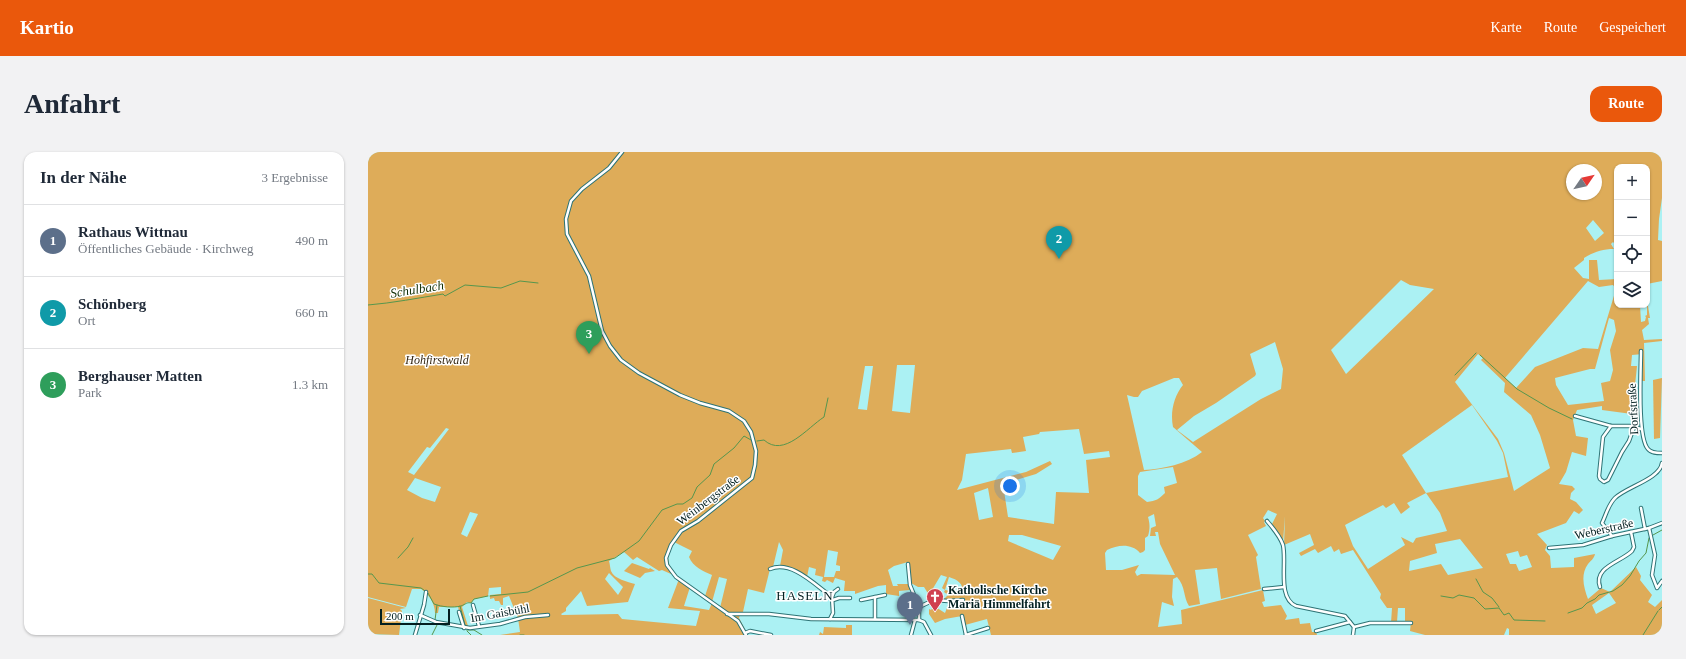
<!DOCTYPE html>
<html lang="de">
<meta charset="utf-8">
<style>
body{margin:0;font-family:"Times New Roman",serif;background:#f2f2f3;color:#1f2937}
.controls{position:absolute;right:12px;top:12px;display:grid;overflow:hidden;border-radius:8px;box-shadow:0 1px 3px #0004}
.controls button{width:36px;height:36px;display:grid;place-items:center;padding:0;border:0;border-bottom:1px solid #e0e1e3;background:#fff;color:#1f2937;font:20px sans-serif}
.compass{position:absolute;left:1198px;top:12px;width:36px;height:36px;border-radius:50%;background:#fff;box-shadow:0 1px 3px #0004;rotate:56deg}
.scale{position:absolute;left:12px;bottom:10px;width:70px;box-sizing:border-box;padding-left:4px;border:2px solid #021f20;border-top:0;font-size:11px;line-height:14px;white-space:nowrap;color:#021f20;-webkit-text-stroke:3px #fff;paint-order:stroke}
.you{position:absolute;left:642px;top:334px;width:14px;height:14px;margin:-10px;border:3px solid #fff;border-radius:50%;background:#1a73e8;box-shadow:0 0 0 6px #1a73e833}
.badge{display:grid;place-items:center;width:26px;height:26px;border-radius:50%;background:#ea580c;color:#fff;font-size:13px;font-weight:700}
.pin{position:absolute;translate:-50% -33px;filter:drop-shadow(0 1px 2px #0008)}
.pin::after{content:'';position:absolute;top:21px;width:14px;height:12px;background:inherit;clip-path:polygon(0 0,100% 0,50% 100%)}
.list{margin:0;padding:0;list-style:none}
h2{display:flex;justify-content:space-between;align-items:center;height:52px;margin:0;padding:0 16px;font-size:17px}
h2 small{font-size:13px;font-weight:400;color:#747a83}
.list li{display:grid;grid-template-columns:26px 1fr auto;gap:12px;align-items:center;box-sizing:border-box;height:72px;padding:0 16px;border-top:1px solid #e0e1e3}
.list b{display:block;font-size:15px;white-space:nowrap}
.list p{margin:0;font-size:13px;white-space:nowrap;color:#747a83}
.list em{font-size:13px;font-style:normal;color:#747a83}
.icon{flex:none;width:22px;height:22px;fill:none;stroke:currentColor;stroke-width:2;stroke-linecap:round;stroke-linejoin:round}
.map{position:relative;flex:none;width:1294px;height:483px;overflow:hidden;border-radius:12px}
header{display:flex;align-items:center;gap:24px;box-sizing:border-box;height:56px;padding:0 20px;background:#ea580c;color:#fff}
header strong{font-size:19px}
nav{display:flex;gap:22px;margin-inline-start:auto;font-size:14px}
.intro{display:flex;align-items:center;justify-content:space-between;box-sizing:border-box;height:96px;padding:0 24px}
h1{margin:0;font-size:28px}
.button{padding:10px 18px;border-radius:12px;background:#ea580c;color:#fff;font-size:14px;font-weight:700}
main{display:flex;gap:24px;padding:0 24px}
aside{flex:1;background:#fff;border-radius:12px;box-shadow:0 1px 3px #0004}
.map>svg:first-child{display:block}
</style>
<header>
<strong>Kartio</strong>
<nav><a>Karte</a><a>Route</a><a>Gespeichert</a></nav>
</header>
<div class="intro"><h1>Anfahrt</h1><a class="button">Route</a></div>
<main>
<aside>
<h2>In der Nähe<small>3 Ergebnisse</small></h2>
<ul class="list">
<li><span class="badge" style="background:#5c6f8a">1</span><div><b>Rathaus Wittnau</b><p>Öffentliches Gebäude · Kirchweg</p></div><em>490 m</em></li>
<li><span class="badge" style="background:#0f9aa8">2</span><div><b>Schönberg</b><p>Ort</p></div><em>660 m</em></li>
<li><span class="badge" style="background:#2e9e5b">3</span><div><b>Berghauser Matten</b><p>Park</p></div><em>1.3 km</em></li>
</ul>
</aside>
<div class="map">
<svg width="1294" height="483" viewBox="0 0 1294 483">
<rect width="100%" height="100%" fill="#abf1f3"/>
<g fill="#deac59" fill-rule="evenodd">
<path d="M0 0H1294V46L1291 67 1290 88 1294 89V129L1279 132V15H1249V94L1245 90 1243 92 1246 97C1234 97 1226 100 1216 106V108L1206 116 1215 126 1221 127V108H1229L1231 128 1249 127V153H1272L1273 170 1277 169 1278 165 1277 164 1279 163V148L1282 166H1280L1281 172 1274 178 1276 188 1294 187V189L1276 191 1277 229H1274L1275 202 1264 203 1263 214H1269L1264 262 1234 258V254L1209 258 1205 268 1208 284 1220 286 1218 304 1204 300 1198 320 1191 332 1204 334 1207 337 1203 341 1202 347 1208 350 1215 358 1211 362 1206 359 1198 371 1169 382 1179 393 1177 398 1182 404 1183 416 1206 415V406L1227 402C1226 407 1223 408 1220 412 1212 423 1216 436 1220 447L1233 436 1242 440 1268 415 1273 424 1272 428 1284 443 1280 450 1287 455 1294 448V483H1141V477L1139 476 1136 483H1057L1042 479 1043 470H1037V456H1030L1029 470 1023 471 1024 456H1019L1012 446 1013 442 985 398 973 402 971 397 966 400 963 394 950 401 947 397 933 404 931 401 946 393 942 382 916 393 917 364 915 390 904 372 909 362 900 358 895 366 897 369 896 370 898 374 880 383 890 403 888 405 893 437 853 447 849 416 827 418 832 452 821 454C815 445 818 435 809 425L805 427 804 445 806 454 794 450 790 475 814 472 813 458 895 438 897 449 894 450 896 455 913 453 919 464 917 468 931 466 932 472 942 471 944 480H948L949 483H623L619 467 597 473 594 464 577 467 567 471 561 462V457L563 458 566 454 577 461 581 451 576 447 580 443 576 440 577 438 574 436 579 425 573 423 561 443 556 435H550L543 431 540 410 526 414 520 418 525 434H530L529 432H541L542 438 531 439V444L518 442V433L510 434 487 442V439H476L477 429 467 426 465 431 459 428 457 430 454 429 455 425 447 423 448 417 441 415 439 425 430 419 412 414 415 398 411 390 405 415 402 417 396 441 380 437 375 460H373L371 466 380 483H132L152 480 150 466 141 444 135 446V453H133L131 449H127L126 446 122 447V443L133 442V435L121 436 120 444 106 447 103 451 99 450 94 455 100 474H96L90 455H71L70 461H67C67 452 61 442 53 437H44L38 455 0 445ZM1204 18H1228V42H1204ZM1225 68 1236 81 1227 89 1218 76ZM1033 128 1042 133 1066 137 978 222 963 198ZM1220 129 1231 135 1245 133 1248 137 1230 197 1215 196 1167 215 1148 236 1137 226ZM1241 166 1246 168 1248 179 1242 198 1245 218 1242 229 1233 231 1236 249 1200 253 1188 233 1187 226 1222 217H1227ZM907 190 915 217 913 237 893 247 825 290 809 278 826 264 848 251 887 224 888 222 882 202ZM1110 202 1115 206 1113 208 1137 231 1136 240 1163 263 1172 283 1182 316 1146 339 1136 301 1130 287 1087 230ZM529 213H547L542 261 524 259ZM497 214H505L499 258 490 257ZM806 226H811L815 233C806 244 802 260 805 275L834 300C819 312 794 317 776 318L759 243 766 245H770L774 239ZM1104 253 1129 289 1135 301 1140 325 1058 341 1034 303ZM78 276 81 277 46 323 40 320 59 295 62 296ZM711 277 716 302 741 299 742 305 718 308 721 341 688 340 686 372 640 365 635 332 668 322 684 312 682 309 658 320 589 338 594 328 598 302 643 297 644 301 658 299 655 285 671 282 672 280ZM805 315 809 331 796 335 797 341C791 347 788 349 779 350L770 343V324L772 320ZM47 326 73 335 67 350 54 346 39 338ZM620 336 625 365 611 368 606 341ZM1058 341 1072 361 1079 379 1048 386 1045 391 1033 385 1037 393 1000 417 985 394 977 373 1015 353 1018 356 1026 351 1033 362 1042 355 1039 351ZM102 360 110 362 99 385 93 382ZM786 362 788 374 783 376 782 384H788L787 380H790L792 392 807 423 773 422 769 424 767 420 771 413 754 418H738L737 401 739 398C750 393 763 391 772 401L775 400 777 398V386L780 384C782 377 782 372 780 365ZM641 383H654L693 394 685 408 640 389ZM1092 387 1115 416 1080 423 1073 412 1041 419 1042 409 1069 401 1067 392ZM306 390 324 399 321 405C325 415 335 419 344 423L337 444 344 450 351 425 359 427 352 456 351 457 344 451 341 458 316 454 322 435 311 427 300 456 332 459 328 474 254 467 250 462 194 463 193 462 198 459V456L213 439 219 454 260 450 267 432C260 430 246 427 243 419 242 416 242 412 241 409L256 400 265 408 269 405 291 419 294 418 303 422 305 420C298 408 299 402 306 390ZM460 398 470 400 468 413 472 414V419H468L466 425H456ZM1150 399 1152 405 1159 403 1164 415 1151 419 1148 412H1142L1138 402ZM241 421 255 435 250 443 237 427ZM581 425C590 428 595 431 595 441L577 438ZM1241 441 1248 451 1228 462 1224 453Z"/>
<path d="M1294 226 1292 286 1286 287 1285 228Z"/>
<path d="M264 411 281 417 282 416 287 419 277 421 272 426 256 419Z"/>
<path d="M0 446 38 456 32 457 34 459 31 483 0 482Z"/>
<path d="M478 473H484V483H451L452 480 455 482 456 475 478 476Z"/>
</g>
<g fill="none" stroke-linecap="round" stroke-linejoin="round">
<g stroke="#56964d" stroke-width="1">
<path d="M0 153C25 151 50 146 75 142L77 144 97 133 133 136 152 129 170 131"/>
<path d="M1112 203 1149 237 1181 256 1204 267"/>
<path d="M1087 223 1108 201"/>
<path d="M389 289 396 288C416 306 439 276 456 265L460 246"/>
<path d="M1285 383 1294 378"/>
<path d="M30 406 40 395 45 386"/>
<path d="M0 422H4L11 431 53 436 60 441 66 452C74 455 85 456 93 454 98 452 99 450 103 451L106 447 120 444"/>
<path d="M1108 427 1115 440 1124 446 1131 455"/>
<path d="M122 444 160 440 209 416 247 406 271 389 294 358 309 352H315L324 346 329 335 342 323 346 312 366 296 376 284 383 288"/>
<path d="M1073 444 1085 446 1091 443 1106 446 1117 457 1131 456 1136 463 1141 461 1146 468 1177 469"/>
<path d="M92 454 97 473"/>
<path d="M1291 458 1294 455"/>
<path d="M1200 461 1214 456 1219 451 1227 447 1231 443 1245 439 1254 433 1262 424 1271 409 1278 401 1281 386"/>
<path d="M67 468 69 453"/>
<path d="M99 478H106L114 483"/>
<path d="M99 479 103 483"/>
<path d="M64 483 69 473"/>
<path d="M152 483H156"/>
<path d="M1275 483 1290 459"/>
</g>
<defs>
<g id="street">
<path d="M254 0 241 16 214 37 203 49 198 67 199 82 221 124 234 179 242 194 253 208 271 221 312 243 332 251 361 259 376 269 383 280 388 299 387 313 384 326 330 369 313 379 303 393 298 406 299 413 308 425 370 469 378 483"/>
<path d="M1273 199C1273 217 1269 285 1280 297 1283 301 1289 301 1294 301"/>
<path d="M1207 264 1243 274H1263L1273 277"/>
<path d="M1243 274 1235 285 1231 324 1232 327 1236 330 1240 328 1254 300 1261 289 1266 275"/>
<path d="M1273 356 1277 377"/>
<path d="M899 369C905 376 912 384 915 393 919 411 909 446 928 454L977 464 986 475 985 483"/>
<path d="M1281 376 1287 403 1284 423 1289 436 1294 429"/>
<path d="M1244 384 1234 371C1238 363 1240 353 1247 346 1258 335 1292 327 1294 311"/>
<path d="M1181 396 1215 393 1244 384 1281 376 1294 371"/>
<path d="M540 412 542 433 551 455V468"/>
<path d="M402 417C424 408 447 433 464 445L465 461 462 467"/>
<path d="M1232 435C1225 415 1253 410 1264 399L1266 395 1263 380"/>
<path d="M896 437 916 435"/>
<path d="M464 445 466 440 470 437"/>
<path d="M465 448 471 446H482"/>
<path d="M493 448 517 443"/>
<path d="M105 453 111 474"/>
<path d="M551 455 566 448 580 449 595 448"/>
<path d="M91 460 96 476"/>
<path d="M359 462H401L443 467 551 468"/>
<path d="M52 463 68 470 102 476 132 472 157 465 180 463"/>
<path d="M594 464 598 483"/>
<path d="M507 467V445"/>
<path d="M551 468 556 470 563 483"/>
<path d="M986 475 1002 471H1043"/>
<path d="M948 479 982 470"/>
<path d="M377 481 382 479 403 483"/>
<path d="M47 483 56 453 58 440"/>
<path d="M543 483 547 468"/>
<path d="M598 483 620 476"/>
</g>
</defs>
<use href="#street" stroke="#2d7375" stroke-width="4.5"/>
<use href="#street" stroke="#fff" stroke-width="2.5"/>
</g>
<defs>
<symbol id="church-pin" viewBox="-11 -11 22 30"><path d="M0 17L-7.5 6A9.5 9.5 0 1 1 7.5 6Z" fill="#d04050" stroke="#fff"/><path d="M-1.2-6h2.4v3.5h3.3v2.4h-3.3V6h-2.4V-.1h-3.3v-2.4h3.3Z" fill="#fff"/></symbol>
</defs>
<g fill-rule="evenodd">
<use href="#church-pin" x="557" y="435" width="20" height="27"/>
</g>
<g text-anchor="middle" dominant-baseline="central" stroke-width="3" stroke-linejoin="round" paint-order="stroke">
<g font-size="12" font-style="italic" fill="#352814" stroke="#fff">
<text x="69" y="208">Hohfirstwald</text>
</g>
<g font-size="12" fill="#021f20" stroke="#fff">
<text transform="translate(1265 257) rotate(-93)">Dorfstraße</text>
<text transform="translate(340 348) rotate(-37)">Weinbergstraße</text>
<text transform="translate(1236 377) rotate(-13)">Weberstraße</text>
<text transform="translate(132 461) rotate(-10)">Im Gaisbühl</text>
</g>
<g font-size="12" font-weight="bold" fill="#021f20" stroke="#fff" text-anchor="start">
<text x="580" y="438">Katholische Kirche<tspan x="580" dy="14">Mariä Himmelfahrt</tspan></text>
</g>
<g font-size="13" font-style="italic" fill="#133107" stroke="#fff">
<text transform="translate(49 137) rotate(-9)">Schulbach</text>
</g>
<g font-size="13" letter-spacing="1" fill="#021f20" stroke="#fff">
<text x="437" y="443">HASELN</text>
</g>
</g>
</svg>
<div class="controls">
<button>+</button>
<button>−</button>
<button><svg class="icon" aria-label="locate" viewBox="0 0 24 24"><circle cx="12" cy="12" r="6"/><path d="M12 2v4M12 18v4M2 12h4M18 12h4"/></svg></button>
<button><svg class="icon" aria-label="layers" viewBox="0 0 24 24"><path d="M12 4l9 5-9 5-9-5zM3 14l9 5 9-5"/></svg></button>
</div>
<svg class="compass" viewBox="-18 -18 36 36"><path d="M0-13l5 13h-10z" fill="#e53935"/><path d="M0 13l5-13h-10z" fill="#747a83"/></svg>
<div class="scale">200 m</div>
<div class="you"></div>
<div class="pin badge" style="left:542px;top:473px;background:#5c6f8a">1</div>
<div class="pin badge" style="left:691px;top:107px;background:#0f9aa8">2</div>
<div class="pin badge" style="left:221px;top:202px;background:#2e9e5b">3</div>
</div>
</main>
